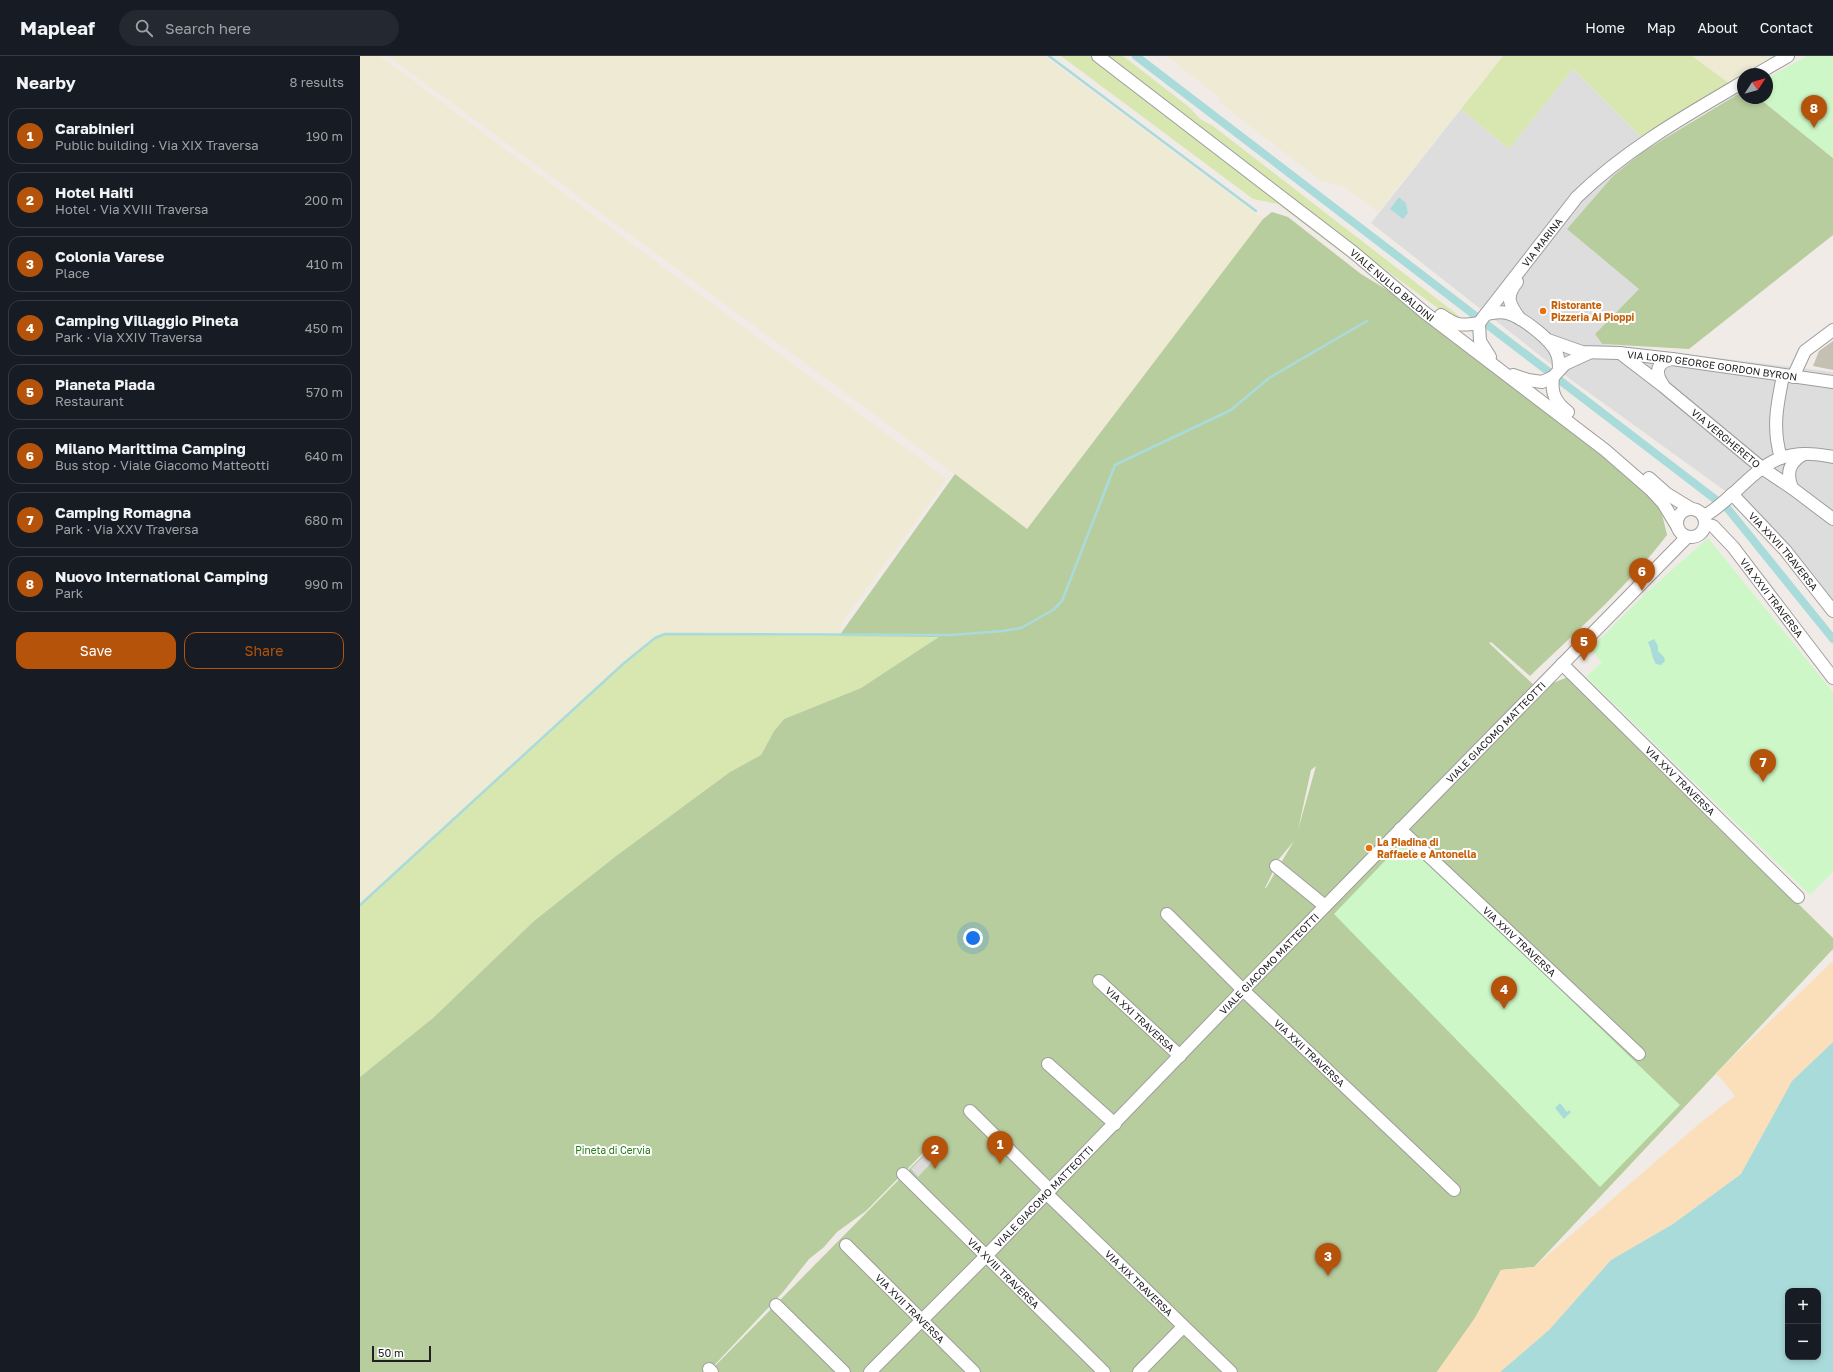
<!DOCTYPE html>
<meta charset="utf-8">
<style>
body{margin:0;font-family:"Golos Text",sans-serif;background:#242831;color:#f1f3f6}
.controls{position:absolute;right:12px;bottom:12px;display:grid;overflow:hidden;border-radius:8px;box-shadow:0 2px 6px #0003}
.controls button{width:36px;height:36px;display:grid;place-items:center;padding:0;border:0;border-bottom:1px solid #363941;background:#171b24;color:#f1f3f6;font:20px sans-serif}
.compass{position:absolute;left:1377px;top:12px;width:36px;height:36px;border-radius:50%;background:#171b24;box-shadow:0 2px 6px #0003;rotate:54deg}
.scale{position:absolute;left:12px;bottom:10px;width:59px;box-sizing:border-box;padding-left:4px;border:2px solid #202020;border-top:0;font-size:11px;line-height:14px;white-space:nowrap;color:#202020;-webkit-text-stroke:3px #fff;paint-order:stroke}
.you{position:absolute;left:613px;top:882px;width:14px;height:14px;margin:-10px;border:3px solid #fff;border-radius:50%;background:#1a73e8;box-shadow:0 0 0 6px #1a73e833}
.badge{display:grid;place-items:center;width:26px;height:26px;border-radius:50%;background:#b45309;color:#fff;font-size:13px;font-weight:700}
.pin{position:absolute;translate:-50% -33px;filter:drop-shadow(0 1px 2px #0008)}
.pin::after{content:'';position:absolute;top:21px;width:14px;height:12px;background:inherit;clip-path:polygon(0 0,100% 0,50% 100%)}
.list{margin:0;padding:0;list-style:none}
h2{display:flex;justify-content:space-between;align-items:center;height:52px;margin:0;padding:0 16px;font-size:17px}
h2 small{font-size:13px;font-weight:400;color:#9ea1a6}
.list li{display:grid;grid-template-columns:26px 1fr auto;gap:12px;align-items:center;box-sizing:border-box;height:56px;margin:0 8px 8px;padding:0 8px;border:1px solid #363941;border-radius:12px}
.list b{display:block;font-size:15px;white-space:nowrap}
.list p{margin:0;font-size:13px;white-space:nowrap;color:#9ea1a6}
.list em{font-size:13px;font-style:normal;color:#9ea1a6}
.actions{display:flex;gap:8px;padding:12px 16px}
.actions a{flex:1;padding:9px 0;border:1px solid #b45309;border-radius:12px;text-align:center;font-size:14px;color:#b45309}
.actions .main{background:#b45309;color:#fff}
.icon{flex:none;width:22px;height:22px;fill:none;stroke:currentColor;stroke-width:2;stroke-linecap:round;stroke-linejoin:round}
.map{position:relative;flex:none;width:1473px;height:1316px;overflow:hidden}
header{display:flex;align-items:center;gap:24px;box-sizing:border-box;height:56px;padding:0 20px;background:#171b24;border-bottom:1px solid #363941}
header strong{font-size:19px}
nav{display:flex;gap:22px;margin-inline-start:auto;font-size:14px}
.search{width:280px;height:36px;background:#242831;display:flex;align-items:center;gap:10px;box-sizing:border-box;padding:0 14px;border-radius:22px;color:#9ea1a6;font-size:15px}
main{display:flex}
aside{flex:1;background:#171b24}
.map>svg:first-child{display:block}
</style>
<header>
<strong>Mapleaf</strong>
<div class="search"><svg class="icon" aria-label="search" viewBox="0 0 24 24"><circle cx="10" cy="10" r="6"/><path d="M15 15l6 6"/></svg>Search here</div>
<nav><a>Home</a><a>Map</a><a>About</a><a>Contact</a></nav>
</header>
<main>
<aside>
<h2>Nearby<small>8 results</small></h2>
<ul class="list">
<li><span class="badge">1</span><div><b>Carabinieri</b><p>Public building · Via XIX Traversa</p></div><em>190 m</em></li>
<li><span class="badge">2</span><div><b>Hotel Haiti</b><p>Hotel · Via XVIII Traversa</p></div><em>200 m</em></li>
<li><span class="badge">3</span><div><b>Colonia Varese</b><p>Place</p></div><em>410 m</em></li>
<li><span class="badge">4</span><div><b>Camping Villaggio Pineta</b><p>Park · Via XXIV Traversa</p></div><em>450 m</em></li>
<li><span class="badge">5</span><div><b>Pianeta Piada</b><p>Restaurant</p></div><em>570 m</em></li>
<li><span class="badge">6</span><div><b>Milano Marittima Camping</b><p>Bus stop · Viale Giacomo Matteotti</p></div><em>640 m</em></li>
<li><span class="badge">7</span><div><b>Camping Romagna</b><p>Park · Via XXV Traversa</p></div><em>680 m</em></li>
<li><span class="badge">8</span><div><b>Nuovo International Camping</b><p>Park</p></div><em>990 m</em></li>
</ul>
<div class="actions"><a class="main">Save</a><a>Share</a></div>
</aside>
<div class="map">
<svg width="1473" height="1316" viewBox="0 0 1473 1316">
<rect width="100%" height="100%" fill="#f0ebe7"/>
<path fill="#dedddd" d="M1213 13 1284 84V95L1254 119 1279 233 1235 278 1242 288 1473 316V558L1368 437 1210 323 1011 167 1101 53 1149 93Z"/>
<path fill="#c4c1b3" d="M1473 285V314L1453 310 1459 295Z"/>
<g fill="#eeead4">
<path d="M0 0H20L587 423 481 568 479 579 305 578 295 582 262 608 0 848Z"/>
<path d="M28 0H684L903 163 667 473 533 372Z"/>
<path d="M807 0H1143L1018 156 982 130 961 125 858 45 860 42Z"/>
<path d="M1332 0H1421L1389 18H1383V21L1370 28Z"/>
</g>
<g fill="#d8e7b0">
<path d="M701 0H732L938 158 1028 232 918 148 893 143Z"/>
<path d="M746 0H763L829 51 840 63 853 70 1103 263 1102 265 1094 264 1008 201Z"/>
<path d="M1143 0H1332L1370 28 1284 84 1213 13 1149 93 1101 53Z"/>
<path d="M306 578 580 581 501 632 424 663 414 675 401 699 370 716 256 800 174 865 73 962 0 1021V850L263 609 295 583Z"/>
</g>
<g fill="#b7cd9e" fill-rule="evenodd">
<path d="M1383 35V42H1399L1473 102V179L1329 293 1242 288 1235 278 1279 233 1207 173 1254 119 1284 95Z"/>
<path d="M912 156 928 161 1001 218 1029 235 1277 425 1301 454 1307 479C1267 531 1217 575 1170 620L1131 586 1129 587 1178 633 1208 621 1473 882V893L1174 1211 1141 1214 1115 1262 1077 1316H349L583 1079 560 1100 506 1155 477 1176 463 1192 449 1203 423 1236 348 1316H0V1021L73 962 174 865 256 800 370 716 401 699 414 675 424 663 501 632 579 581 479 580 595 418 667 473 903 163ZM956 710 938 774 951 714ZM934 785 906 832H905L919 803Z"/>
</g>
<path fill="#fbdfba" d="M1473 905V986L1432 1025 1381 1118 1313 1168 1251 1204 1189 1274 1140 1316H1077L1115 1262 1141 1214 1174 1211 1340 1067 1375 1040 1356 1017Z"/>
<g fill="#cef7c7">
<path d="M1447 0H1473V102L1399 42H1407V22Z"/>
<path d="M1348 482 1473 636V816L1450 839 1226 621 1242 606 1230 593 1287 536Z"/>
<path d="M1045 784 1320 1049 1240 1131 974 858Z"/>
</g>
<path fill="#dcdcdc" d="M577 1087 584 1093 558 1121 551 1113Z"/>
<g fill="#aadbdb" fill-rule="evenodd">
<path d="M1039 141 1046 147 1048 157 1043 163 1030 153Z"/>
<path d="M1294 583 1298 590V595L1304 601 1305 605 1301 609 1296 608C1291 600 1292 594 1288 586Z"/>
<path d="M1473 986V1316H1140L1189 1274 1251 1204 1313 1168 1381 1118 1432 1025ZM1428 1235H1458V1301H1428Z"/>
<path d="M1200 1047 1207 1056 1209 1054 1211 1056 1204 1063 1195 1052Z"/>
</g>
<g fill="none" stroke-linecap="round" stroke-linejoin="round">
<g stroke="#aadbdb" stroke-width="2.5">
<path d="M689 0 896 155"/>
<path d="M0 849 263 608 295 582 305 578 591 579 643 575 661 572 693 554 702 545 755 409 871 354 909 322 1007 265"/>
</g>
<path stroke="#aadbdb" stroke-width="8" d="M776 0 1368 453 1473 583"/>
<defs>
<g id="minor">
<path id="s1" d="M738 0 993 196 1064 256 1245 394 1291 434 1303 447 1317 470"/>
<path d="M1397 18 1428 0"/>
<path d="M1157 226C1145 241 1149 248 1160 263"/>
<path d="M1126 258C1133 257 1140 255 1147 257 1162 261 1192 284 1197 298 1199 303 1199 309 1199 314"/>
<path id="s2" d="M1081 259C1097 270 1100 270 1119 267L1217 141C1265 94 1325 60 1383 26"/>
<path d="M1119 267 1120 285 1130 301"/>
<path id="s3" d="M1188 284 1222 296 1259 297 1312 303 1473 326"/>
<path id="s4" d="M1260 297 1303 330 1402 412 1432 432 1473 463"/>
<path d="M1153 319 1168 324 1182 326 1193 321 1205 308 1229 297"/>
<path d="M1193 321C1191 337 1195 346 1208 356"/>
<path d="M1433 321 1445 295 1473 274"/>
<path d="M1303 329C1294 316 1297 306 1312 303"/>
<path d="M1421 402C1412 372 1417 349 1423 320"/>
<path d="M1289 422 1307 438 1330 452"/>
<path d="M1432 432C1426 417 1429 406 1444 398"/>
<path id="s5" d="M1372 438 1425 494 1473 555"/>
<circle cx="1331" cy="467" r="14"/>
<path d="M1344 460C1356 454 1364 445 1375 436 1408 404 1426 391 1473 401"/>
<path id="s6" d="M1345 468 1353 470 1373 491 1473 622"/>
<path id="s7" d="M1202 608 1438 841"/>
<path id="s8" d="M1040 773 1279 998"/>
<path d="M916 810 965 850"/>
<path id="s9" d="M807 858 883 934 1094 1134"/>
<path id="s10" d="M739 925 820 1000"/>
<path d="M688 1008 755 1068"/>
<path d="M610 1055 690 1134"/>
<path id="s11" d="M543 1118 744 1316"/>
<path id="s12" d="M687 1138 871 1316"/>
<path id="s13" d="M486 1189 614 1316"/>
<path d="M416 1249 484 1316"/>
<path d="M349 1313 352 1316"/>
<path id="s14" d="M510 1316 626 1200 883 934 1327 481"/>
<path d="M779 1316 823 1271"/>
</g>
</defs>
<use href="#minor" stroke="#9d9d9d" stroke-width="14"/>
<use href="#minor" stroke="#fff" stroke-width="12"/>
</g>
<g fill="#e8710a" stroke="#fff" stroke-width="1.5">
<circle cx="1183" cy="255" r="4"/>
<circle cx="1009" cy="792" r="4"/>
</g>
<g text-anchor="middle" dominant-baseline="central" stroke-width="4" stroke-linejoin="round" paint-order="stroke">
<g font-size="10" fill="#202020" stroke="#fff">
<text stroke="none"><textPath href="#s2" startOffset="143">VIA MARINA</textPath></text>
<text stroke="none"><textPath href="#s1" startOffset="373">VIALE NULLO BALDINI</textPath></text>
<text stroke="none"><textPath href="#s3" startOffset="167">VIA LORD GEORGE GORDON BYRON</textPath></text>
<text stroke="none"><textPath href="#s4" startOffset="136">VIA VERGHERETO</textPath></text>
<text stroke="none"><textPath href="#s5" startOffset="77">VIA XXVII TRAVERSA</textPath></text>
<text stroke="none"><textPath href="#s6" startOffset="101">VIA XXVI TRAVERSA</textPath></text>
<text stroke="none"><textPath href="#s14" startOffset="895">VIALE GIACOMO MATTEOTTI</textPath></text>
<text stroke="none"><textPath href="#s7" startOffset="166">VIA XXV TRAVERSA</textPath></text>
<text stroke="none"><textPath href="#s8" startOffset="164">VIA XXIV TRAVERSA</textPath></text>
<text stroke="none"><textPath href="#s14" startOffset="571">VIALE GIACOMO MATTEOTTI</textPath></text>
<text stroke="none"><textPath href="#s10" startOffset="56">VIA XXI TRAVERSA</textPath></text>
<text stroke="none"><textPath href="#s9" startOffset="199">VIA XXII TRAVERSA</textPath></text>
<text stroke="none"><textPath href="#s14" startOffset="247">VIALE GIACOMO MATTEOTTI</textPath></text>
<text stroke="none"><textPath href="#s11" startOffset="141">VIA XVIII TRAVERSA</textPath></text>
<text stroke="none"><textPath href="#s12" startOffset="128">VIA XIX TRAVERSA</textPath></text>
<text stroke="none"><textPath href="#s13" startOffset="90">VIA XVII TRAVERSA</textPath></text>
</g>
<g font-size="10" font-weight="bold" fill="#c56008" stroke="#fff" text-anchor="start">
<text x="1191" y="249">Ristorante<tspan x="1191" dy="12">Pizzeria Ai Pioppi</tspan></text>
<text x="1017" y="786">La Piadina di<tspan x="1017" dy="12">Raffaele e Antonella</tspan></text>
</g>
<g font-size="10" fill="#217b12" stroke="#fff">
<text x="253" y="1094">Pineta di Cervia</text>
</g>
</g>
</svg>
<div class="controls">
<button>+</button>
<button>−</button>
</div>
<svg class="compass" viewBox="-18 -18 36 36"><path d="M0-13l5 13h-10z" fill="#e53935"/><path d="M0 13l5-13h-10z" fill="#9ea1a6"/></svg>
<div class="scale">50 m</div>
<div class="you"></div>
<div class="pin badge" style="left:640px;top:1108px">1</div>
<div class="pin badge" style="left:575px;top:1113px">2</div>
<div class="pin badge" style="left:968px;top:1220px">3</div>
<div class="pin badge" style="left:1144px;top:953px">4</div>
<div class="pin badge" style="left:1224px;top:605px">5</div>
<div class="pin badge" style="left:1282px;top:535px">6</div>
<div class="pin badge" style="left:1403px;top:726px">7</div>
<div class="pin badge" style="left:1454px;top:72px">8</div>
</div>
</main>
